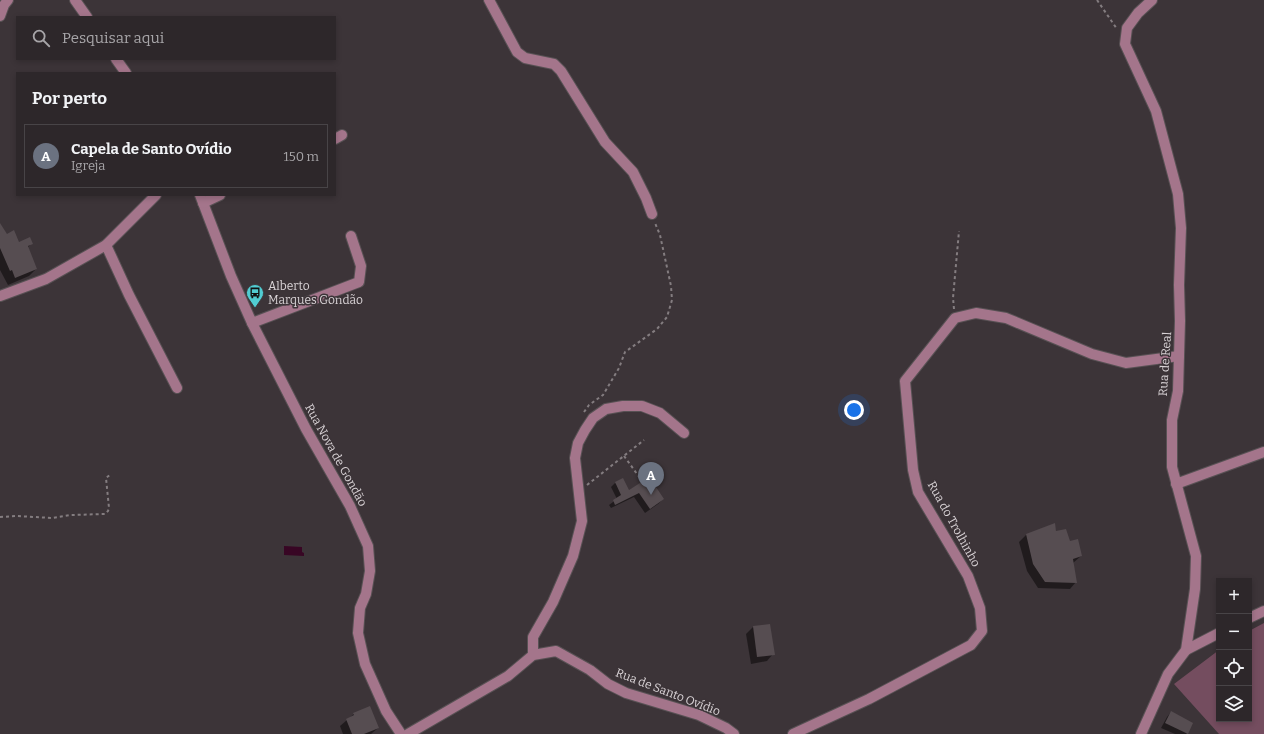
<!DOCTYPE html>
<html lang="pt">
<meta charset="utf-8">
<style>
body{margin:0;font-family:Bitter,serif;background:#393336;color:#f1f3f6}
.controls{position:absolute;right:12px;bottom:12px;display:grid;overflow:hidden;border-radius:0px;box-shadow:0 2px 6px #0003}
.controls button{width:36px;height:36px;display:grid;place-items:center;padding:0;border:0;border-bottom:1px solid #484447;background:#2d272a;color:#f1f3f6;font:20px sans-serif}
.you{position:absolute;left:854px;top:410px;width:14px;height:14px;margin:-10px;border:3px solid #fff;border-radius:50%;background:#1a73e8;box-shadow:0 0 0 6px #1a73e833}
.badge{display:grid;place-items:center;width:26px;height:26px;border-radius:50%;background:#51ccd2;color:#fff;font-size:13px;font-weight:700}
.pin{position:absolute;translate:-50% -33px;filter:drop-shadow(0 1px 2px #0008)}
.pin::after{content:'';position:absolute;top:21px;width:14px;height:12px;background:inherit;clip-path:polygon(0 0,100% 0,50% 100%)}
.list{margin:0;padding:0;list-style:none}
h2{display:flex;justify-content:space-between;align-items:center;height:52px;margin:0;padding:0 16px;font-size:17px}
h2 small{font-size:13px;font-weight:400;color:#a7a5a8}
.list li{display:grid;grid-template-columns:26px 1fr auto;gap:12px;align-items:center;box-sizing:border-box;height:64px;margin:0 8px 8px;padding:0 8px;border:1px solid #484447;border-radius:0px}
.list b{display:block;font-size:15px;white-space:nowrap}
.list p{margin:0;font-size:13px;white-space:nowrap;color:#a7a5a8}
.list em{font-size:13px;font-style:normal;color:#a7a5a8}
.icon{flex:none;width:22px;height:22px;fill:none;stroke:currentColor;stroke-width:2;stroke-linecap:round;stroke-linejoin:round}
.map{position:relative;flex:none;width:1264px;height:734px;overflow:hidden}
.search{position:absolute;background:#2d272a;box-shadow:0 2px 6px #0003;left:16px;top:16px;width:320px;height:44px;display:flex;align-items:center;gap:10px;box-sizing:border-box;padding:0 14px;border-radius:0px;color:#a7a5a8;font-size:15px}
.panel{position:absolute;background:#2d272a;box-shadow:0 2px 6px #0003;left:16px;top:72px;width:320px;height:124px;border-radius:0px}
.map>svg:first-child{display:block}
</style>
<div class="map">
<svg width="1264" height="734" viewBox="0 0 1264 734">
<rect width="100%" height="100%" fill="#3c3438"/>
<path fill="#744d5f" d="M1264 623V734H1219L1174 684 1219 650V719H1249V631Z"/>
<path fill="#380624" d="M284 546 302 547V552L304 553V556L284 555Z"/>
<g fill="#0007">
<path d="M0 224 7 235 19 243 31 244 28 247 36 269 29 276 8 285 0 270Z"/>
<path d="M645 480 663 499 658 504 645 513 634 497 611 508 609 505 617 499 611 487 615 483 628 491Z"/>
<path d="M1054 524 1056 532 1069 542 1081 556 1073 563 1076 582 1070 589 1038 588 1027 571 1019 542 1026 535Z"/>
<path d="M753 627 773 654 767 661 751 664 746 634Z"/>
<path d="M1171 712 1187 733 1186 734H1175L1161 728 1167 717Z"/>
<path d="M354 714 378 728 371 734H343L340 726Z"/>
</g>
<g fill="#564d51">
<path d="M0 223 7 234 14 230 19 242 30 237 33 244 28 246 37 269 15 278 12 270 10 271 0 248Z"/>
<path d="M623 478 629 490 646 479 649 483 652 481 664 499 650 509 639 493 615 505 613 500 621 495 615 482Z"/>
<path d="M1055 523 1056 531 1066 529 1070 541 1078 539 1082 556 1073 559 1077 583 1045 582 1033 564 1026 534Z"/>
<path d="M770 624 775 655 757 657 753 626Z"/>
<path d="M370 706 379 728 364 734H352L346 719 354 715 353 713Z"/>
<path d="M1171 711 1193 723 1188 734 1165 723Z"/>
</g>
<g fill="none" stroke-linecap="round" stroke-linejoin="round">
<defs>
<g id="minor">
<path d="M75 0 87 17"/>
<path d="M489 0 517 52 525 58 554 64 561 71 605 142 633 172 646 198 652 214"/>
<path d="M0 16 4 5 8 0"/>
<path d="M116 59 126 73"/>
<path d="M335 139 342 135"/>
<path d="M200 195 231 276 252 323 306 429 350 506 368 546 370 571 366 594 360 608 358 633 365 664 386 711 401 734"/>
<path d="M203 203 220 195"/>
<path d="M106 245 129 295 177 388"/>
<path d="M0 296 46 279 106 245 156 195"/>
<path d="M252 323 359 282 361 266 351 236"/>
<path d="M1176 484 1264 452"/>
<path d="M1249 618 1264 611"/>
<path d="M1186 650 1219 633"/>
<path d="M533 655V637L553 602 573 556 582 521 575 458 578 443 585 430 593 418 606 409 623 406H642L660 413 684 433"/>
<path d="M408 734 508 676 533 655 556 651 590 670 608 684 626 693 699 715 726 728 734 734"/>
<path d="M793 734 869 699 971 645 982 631 980 608 968 576 918 492 913 470 905 381 955 318 976 313 1006 318 1092 354 1126 363 1179 356"/>
<path d="M1141 734 1168 674 1186 650 1195 589 1196 556 1172 467V420L1178 391 1180 321 1179 285 1181 228 1178 194 1156 111 1125 44 1127 28 1138 13 1152 0"/>
</g>
</defs>
<use href="#minor" stroke="#585154" stroke-width="12"/>
<g stroke="#847d80" stroke-width="2" stroke-dasharray="3 3" stroke-linecap="butt">
<path d="M1097 0 1117 29"/>
<path d="M954 309 953 298 959 231"/>
<path d="M584 412 589 405 603 395 619 368 625 352 657 329 667 317 672 300 671 286 660 235 655 223"/>
<path d="M624 456 640 478"/>
<path d="M587 485 644 440"/>
<path d="M0 517 17 516 52 518 71 515 105 514 108 511 109 508 106 478 111 474"/>
</g>
<use href="#minor" stroke="#a4758b" stroke-width="10"/>
</g>
<defs>
<symbol id="bus-pin" viewBox="-11 -11 22 30"><path d="M0 17L-7.5 6A9.5 9.5 0 1 1 7.5 6Z" fill="#51ccd2" stroke="#3c3438"/><path d="M-5-6H5V4H4V6H2V4H-2V6H-4V4H-5ZM-3.5-4V0h7V-4ZM-3.5 1.2v1.5H-2V1.2ZM2 1.2v1.5H3.5V1.2Z" fill="#111"/></symbol>
</defs>
<g fill-rule="evenodd">
<use href="#bus-pin" x="245" y="283" width="20" height="27"/>
</g>
<g text-anchor="middle" dominant-baseline="central" stroke-width="3" stroke-linejoin="round" paint-order="stroke">
<g font-size="12" fill="#d9d3d6" stroke="#3c3438" text-anchor="start">
<text x="268" y="286">Alberto<tspan x="268" dy="14">Marques Gondão</tspan></text>
</g>
<g font-size="12" fill="#d9d3d6" stroke="#3c3438">
<text transform="translate(1165 364) rotate(-86)">Rua de Real</text>
<text transform="translate(336 455) rotate(61)">Rua Nova de Gondão</text>
<text transform="translate(954 524) rotate(61)">Rua do Trolhinho</text>
<text transform="translate(668 692) rotate(21)">Rua de Santo Ovídio</text>
</g>
</g>
</svg>
<div class="controls">
<button>+</button>
<button>−</button>
<button><svg class="icon" aria-label="locate" viewBox="0 0 24 24"><circle cx="12" cy="12" r="6"/><path d="M12 2v4M12 18v4M2 12h4M18 12h4"/></svg></button>
<button><svg class="icon" aria-label="layers" viewBox="0 0 24 24"><path d="M12 4l9 5-9 5-9-5zM3 14l9 5 9-5"/></svg></button>
</div>
<div class="you"></div>
<div class="pin badge" style="left:651px;top:495px;background:#6b7280">A</div>
<div class="search"><svg class="icon" aria-label="search" viewBox="0 0 24 24"><circle cx="10" cy="10" r="6"/><path d="M15 15l6 6"/></svg>Pesquisar aqui</div>
<section class="panel">
<h2>Por perto<small></small></h2>
<ul class="list">
<li><span class="badge" style="background:#6b7280">A</span><div><b>Capela de Santo Ovídio</b><p>Igreja</p></div><em>150 m</em></li>
</ul>
</section>
</div>
